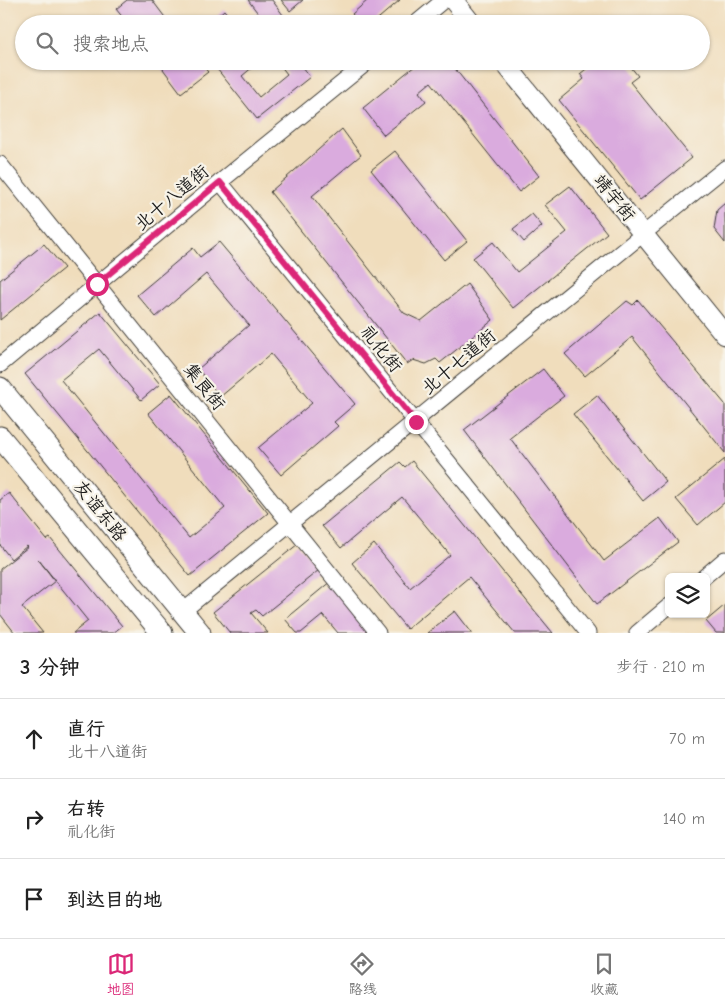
<!DOCTYPE html>
<html lang="zh">
<meta charset="utf-8">
<style>
body{margin:0;font-family:"Comic Neue","LXGW WenKai TC",sans-serif;background:#f6f6f6;color:#222}
.controls{position:absolute;right:15px;bottom:15px;display:grid;overflow:hidden;border-radius:8px;box-shadow:0 1px 4px #0004}
.controls button{width:45px;height:45px;display:grid;place-items:center;padding:0;border:0;border-bottom:1px solid #e0e0e0;background:#fff;color:#222;font:25px sans-serif}
.stop{position:absolute;width:15px;height:15px;margin:-11px;border:4px solid #db2777;border-radius:50%;background:#fff}
.stop.end{background:#db2777;border-color:#fff;box-shadow:0 1px 5px #0008}
.list{margin:0;padding:0;list-style:none}
h2{display:flex;justify-content:space-between;align-items:center;height:65px;margin:0;padding:0 20px;font-size:21px}
h2 small{font-size:16px;font-weight:400;color:#767676}
.list li{display:grid;grid-template-columns:32px 1fr auto;gap:15px;align-items:center;box-sizing:border-box;height:80px;padding:0 20px;border-top:1px solid #e0e0e0}
.list b{display:block;font-size:19px;white-space:nowrap}
.list p{margin:0;font-size:16px;white-space:nowrap;color:#767676}
.list em{font-size:16px;font-style:normal;color:#767676}
.icon{flex:none;width:28px;height:28px;fill:none;stroke:currentColor;stroke-width:2;stroke-linecap:round;stroke-linejoin:round}
.map{position:relative;flex:none;width:725px;height:633px;overflow:hidden}
.search{position:absolute;background:#fff;box-shadow:0 1px 4px #0004;left:15px;right:15px;top:15px;height:55px;display:flex;align-items:center;gap:12px;box-sizing:border-box;padding:0 18px;border-radius:28px;color:#767676;font-size:19px}
.sheet{height:305px;background:#fff}
nav{display:flex;justify-content:space-around;align-items:center;box-sizing:border-box;height:70px;border-top:1px solid #e0e0e0;background:#fff;font-size:14px;color:#767676}
nav a{display:grid;justify-items:center;gap:2px}
nav .on{color:#db2777}
.map>svg:first-child{display:block}
</style>
<div class="map">
<svg width="725" height="633" viewBox="0 0 725 633">
<rect width="100%" height="100%" fill="#f7f3e8"/>
<filter id="ink" filterUnits="userSpaceOnUse"><feTurbulence type="fractalNoise" baseFrequency=".02" numOctaves="2"/><feDisplacementMap in="SourceGraphic" scale="10" xChannelSelector="R" yChannelSelector="G"/><feConvolveMatrix kernelMatrix="1 2 1 2 8 2 1 2 1" color-interpolation-filters="sRGB"/></filter>
<filter id="wash" filterUnits="userSpaceOnUse"><feTurbulence type="fractalNoise" baseFrequency=".0096" numOctaves="4" result="noise"/><feDisplacementMap in="SourceGraphic" scale="20" xChannelSelector="R" yChannelSelector="G"/><feGaussianBlur stdDeviation="1.12" result="paint"/><feColorMatrix in="noise" values="0 0 0 0 0 0 0 0 0 0 0 0 0 0 0 0 0 1.4 0 .05"/><feComposite in="paint" operator="in"/></filter>
<g filter="url(#wash)">
<rect width="100%" height="100%" fill="#f0ddbc"/>
<g id="blocks">
<g fill="#daabde">
<path d="M127 0H152L170 24H128L116 9Z"/>
<path d="M248 0H272L283 15 272 24H266Z"/>
<path d="M281 0H303L290 11Z"/>
<path d="M368 0H400L372 24H361L352 14Z"/>
<path d="M224 10 236 24H208Z"/>
<path d="M157 61H199L208 72 181 93Z"/>
<path d="M227 61H260L242 76 259 97 287 74 277 61H297L310 77 257 119 217 69Z"/>
<path d="M421 61H449L539 176 519 192 431 82 419 92 426 101 384 135 363 108Z"/>
<path d="M596 61H626L638 76 630 82 692 158 640 200 559 100 584 79 580 74Z"/>
<path d="M342 129 361 155 312 196 404 313 421 321 467 284 493 320 440 363 436 359 426 364 413 360 407 364 270 192Z"/>
<path d="M395 151 467 241 444 260 371 170Z"/>
<path d="M570 186 607 233 513 308 473 258 493 242 517 272 567 232 545 205Z"/>
<path d="M725 203V243L714 229 717 210Z"/>
<path d="M532 214 542 226 524 242 513 229Z"/>
<path d="M219 242 355 404 334 422 338 426 281 475 258 448 312 403 271 354 220 397 198 369 249 325 206 274 156 317 137 295 193 248 200 257Z"/>
<path d="M44 244 64 268 0 320V280Z"/>
<path d="M638 300 725 404V453L632 337 585 376 565 354 627 301 633 305Z"/>
<path d="M100 312 160 384 141 400 99 349 61 380 189 538 225 508 148 413 171 394 268 513 190 576 25 374Z"/>
<path d="M543 369 564 396 510 438 604 561 660 518 678 542 597 604 464 430Z"/>
<path d="M597 395 666 482 643 501 573 414Z"/>
<path d="M725 459V502L698 525 676 499Z"/>
<path d="M412 461 553 633H515L469 577 407 629 352 563 374 544 410 588 450 555 402 497 341 548 322 526 400 462 405 467Z"/>
<path d="M9 493 47 540 50 538 122 626 113 633H73L88 621 38 559 55 581 22 607 43 633H15L0 614V569L28 547 27 546 11 559 0 545V500Z"/>
<path d="M298 544 319 570 262 616 256 610 251 613 268 633H230L213 612Z"/>
<path d="M331 581 374 633H338L323 615 301 633H297L285 619Z"/>
<path d="M725 605V633H716L706 621Z"/>
<path d="M455 611 472 633H427Z"/>
</g>
</g>
</g>
<g filter="url(#ink)">
<use href="#blocks" fill-opacity="0" stroke="#3c3934" stroke-width="1"/>
<g fill="none" stroke-linecap="round" stroke-linejoin="round">
<defs>
<g id="minor">
<path d="M415 24 444 0"/>
<path d="M0 164 378 633"/>
<path d="M220 182 588 633"/>
<path d="M0 365 220 182 369 61"/>
<path d="M704 577 725 559"/>
<path d="M182 612 643 234 725 168"/>
<path d="M637 633 669 606"/>
</g>
<g id="major">
<path d="M453 0 472 24"/>
<path d="M503 61 725 335"/>
</g>
<g id="highway">
<path d="M0 388 200 633"/>
<path d="M0 437 162 633"/>
</g>
</defs>
<use href="#minor" stroke="#3c3934" stroke-width="17"/>
<use href="#major" stroke="#3c3934" stroke-width="21"/>
<use href="#highway" stroke="#3c3934" stroke-width="23"/>
<use href="#minor" stroke="#fff" stroke-width="15"/>
<use href="#major" stroke="#fff" stroke-width="19"/>
<use href="#highway" stroke="#fff" stroke-width="21"/>
</g>
</g>
<g fill="none" stroke-linecap="round" stroke-linejoin="round" filter="url(#ink)">
<path stroke="#db2777" stroke-width="6" d="M97 284 220 182 416 422"/>
</g>
<g text-anchor="middle" dominant-baseline="central" stroke-width="4.5" stroke-linejoin="round" paint-order="stroke">
<g font-size="18" fill="#1c1c1c" stroke="#f7f3e8">
<text transform="translate(172 198) rotate(-40)">北十八道街</text>
<text transform="translate(614 198) rotate(51)">靖宇街</text>
<text transform="translate(381 349) rotate(51)">礼化街</text>
<text transform="translate(459 362) rotate(-40)">北十七道街</text>
<text transform="translate(204 387) rotate(51)">集良街</text>
<text transform="translate(100 511) rotate(51)">友谊东路</text>
</g>
</g>
</svg>
<div class="controls">
<button><svg class="icon" aria-label="layers" viewBox="0 0 24 24"><path d="M12 4l9 5-9 5-9-5zM3 14l9 5 9-5"/></svg></button>
</div>
<div class="stop" style="left:97px;top:284px"></div>
<div class="stop end" style="left:416px;top:422px"></div>
<div class="search"><svg class="icon" aria-label="search" viewBox="0 0 24 24"><circle cx="10" cy="10" r="6"/><path d="M15 15l6 6"/></svg>搜索地点</div>
</div>
<section class="sheet">
<h2>3 分钟<small>步行 · 210 m</small></h2>
<ul class="list">
<li><svg class="icon" aria-label="ahead" viewBox="0 0 24 24"><path d="M12 20V5M6 11l6-6 6 6"/></svg><div><b>直行</b><p>北十八道街</p></div><em>70 m</em></li>
<li><svg class="icon" aria-label="right" viewBox="0 0 24 24"><path d="M7 20v-9h11M14 6l5 5-5 5"/></svg><div><b>右转</b><p>礼化街</p></div><em>140 m</em></li>
<li><svg class="icon" aria-label="arrive" viewBox="0 0 24 24"><path d="M6 21V4h12l-3 4 3 4H6"/></svg><div><b>到达目的地</b></div></li>
</ul>
</section>
<nav>
<a class="on"><svg class="icon" aria-label="map" viewBox="0 0 24 24"><path d="M3 6l6-2 6 2 6-2v14l-6 2-6-2-6 2zM9 4v14M15 6v14"/></svg>地图</a>
<a><svg class="icon" aria-label="directions" viewBox="0 0 24 24"><path d="M12 3l9 9-9 9-9-9zM9 14v-3h6M13 9l2 2-2 2"/></svg>路线</a>
<a><svg class="icon" aria-label="saved" viewBox="0 0 24 24"><path d="M7 4h10v16l-5-4-5 4z"/></svg>收藏</a>
</nav>
